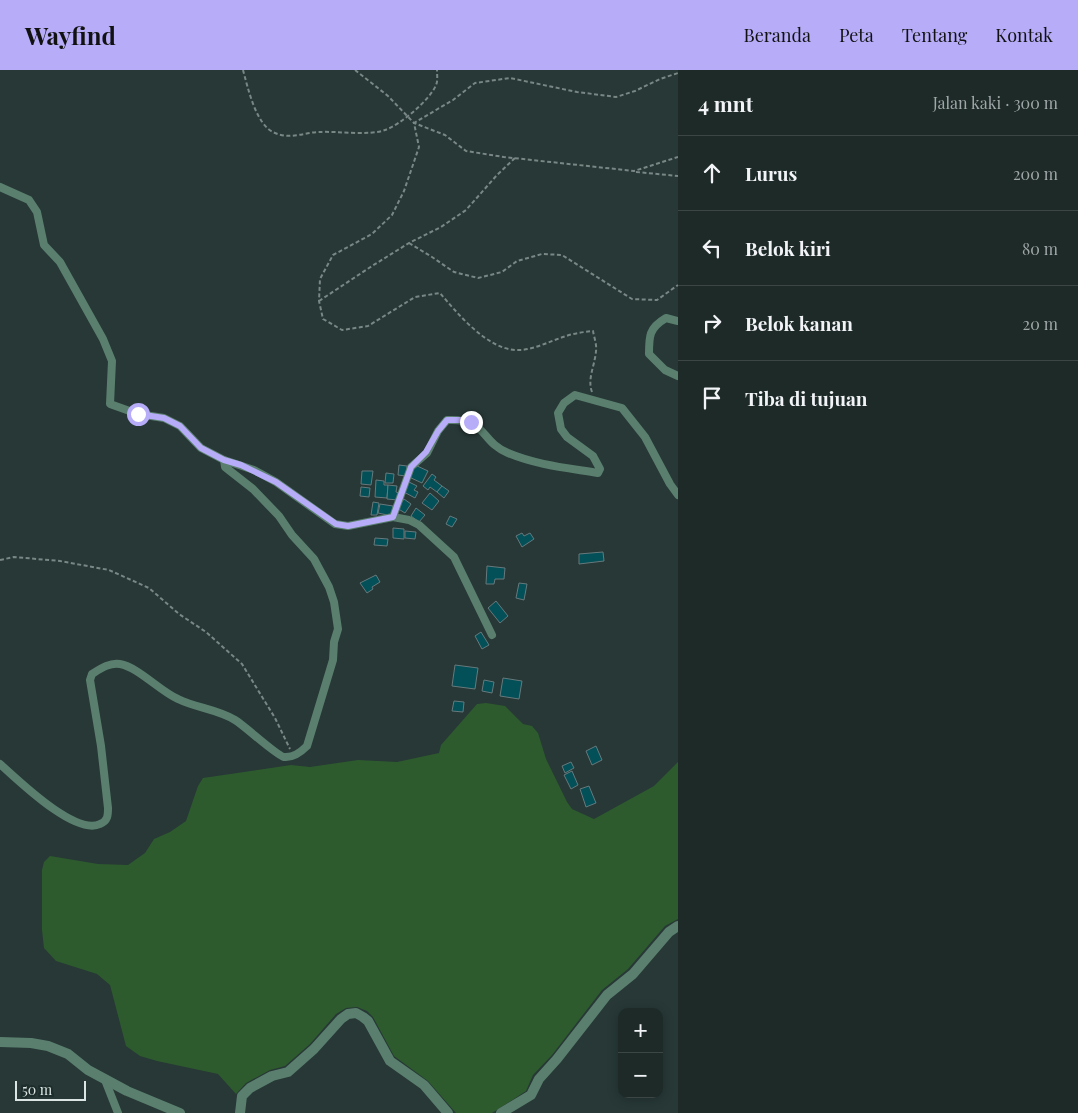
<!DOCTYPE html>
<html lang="id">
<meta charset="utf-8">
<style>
body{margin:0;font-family:"Playfair Display",serif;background:#2a3634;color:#f1f3f6}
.controls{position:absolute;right:15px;bottom:15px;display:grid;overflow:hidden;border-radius:10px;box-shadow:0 2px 12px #0003}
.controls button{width:45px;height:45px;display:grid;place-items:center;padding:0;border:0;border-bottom:1px solid #3b4645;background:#1d2a28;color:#f1f3f6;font:25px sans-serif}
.scale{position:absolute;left:15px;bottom:12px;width:71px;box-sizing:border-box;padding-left:5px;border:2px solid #dbe5e3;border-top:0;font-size:14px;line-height:18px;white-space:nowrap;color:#dbe5e3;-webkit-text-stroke:4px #1e2e2c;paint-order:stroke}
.stop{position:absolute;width:15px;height:15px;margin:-11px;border:4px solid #b6acf8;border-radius:50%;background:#fff}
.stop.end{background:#b6acf8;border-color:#fff;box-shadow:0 1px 5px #0008}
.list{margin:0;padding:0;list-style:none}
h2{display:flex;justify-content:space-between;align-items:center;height:65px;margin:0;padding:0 20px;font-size:21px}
h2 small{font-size:16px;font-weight:400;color:#a0a7a8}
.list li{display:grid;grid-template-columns:32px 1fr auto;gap:15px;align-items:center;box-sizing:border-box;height:75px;padding:0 20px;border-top:1px solid #3b4645}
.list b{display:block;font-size:19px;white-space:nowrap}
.list em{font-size:16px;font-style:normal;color:#a0a7a8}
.icon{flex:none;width:28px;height:28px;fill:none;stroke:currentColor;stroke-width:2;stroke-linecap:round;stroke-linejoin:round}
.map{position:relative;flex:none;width:678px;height:1043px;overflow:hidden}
header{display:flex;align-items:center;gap:30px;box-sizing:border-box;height:70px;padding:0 25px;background:#b6acf8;color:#111}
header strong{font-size:24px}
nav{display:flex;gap:28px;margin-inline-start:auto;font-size:18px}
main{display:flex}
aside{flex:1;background:#1d2a28}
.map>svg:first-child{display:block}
</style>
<header>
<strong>Wayfind</strong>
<nav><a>Beranda</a><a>Peta</a><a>Tentang</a><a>Kontak</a></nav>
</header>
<main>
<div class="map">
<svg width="678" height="1043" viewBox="0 0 678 1043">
<rect width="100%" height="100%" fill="#273836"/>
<path fill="#2d5b2e" d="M486 633 505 636 523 654 532 656 538 663 546 689 567 732 572 739 594 749 654 716 678 692V849L665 856 628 899 602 920 552 985 533 1005 526 1021 492 1043H456L428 1011 394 986 373 947 367 941 357 937 346 938 336 944 310 974 285 996 270 1000 246 1013 236 1024 218 1004 157 991 140 986 126 976 110 915 97 904 56 891 44 878 42 860V800L44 792 50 786 98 794 128 795 145 783 154 769 170 762 186 751 198 716 203 708 291 695 310 697 358 690 397 692 439 683 441 675 477 634Z"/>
<g fill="#035058" stroke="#67797c">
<path d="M399 395 407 396 406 406 398 405Z"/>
<path d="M415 395 428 401 422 413 409 407Z"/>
<path d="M362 401H373L371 415 361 414Z"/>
<path d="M386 403 394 404 393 413H385Z"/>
<path d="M432 404 436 407 434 410 442 416 437 422 430 417 428 420 423 416Z"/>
<path d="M376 410 384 411V415H388L387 428 375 427Z"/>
<path d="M409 412 417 416 414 420 418 422 415 428 404 422Z"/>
<path d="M388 415 397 416 396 422 399 423 398 430 387 429Z"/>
<path d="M442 416 449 421 444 428 437 422Z"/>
<path d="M361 417 370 418 369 427 360 426Z"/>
<path d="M430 423 439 431 432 440 422 433Z"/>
<path d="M404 429 411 434 405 443 397 438Z"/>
<path d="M373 432 379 433 377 445H371Z"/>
<path d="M380 434 393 436 392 446 378 443Z"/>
<path d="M416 438 425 445 419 452 411 446Z"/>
<path d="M450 446 457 449 452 457 446 454Z"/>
<path d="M393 458 404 459V469L393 468Z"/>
<path d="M405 461 416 462 415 469 405 468Z"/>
<path d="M522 463 524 466 530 463 534 469 522 477 516 466Z"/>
<path d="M375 468 388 469 387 476 374 475Z"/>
<path d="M603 482 604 491 579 494V484Z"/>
<path d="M487 496 505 498 504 509H495L494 514H486Z"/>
<path d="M376 505 380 512 372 517 373 519 367 523 360 513Z"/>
<path d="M519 513 527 514 524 530 516 528Z"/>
<path d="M496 531 508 546 500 553 488 538Z"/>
<path d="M481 562 489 575 482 579 475 566Z"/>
<path d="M455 595 478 598 475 619 452 616Z"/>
<path d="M503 608 522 611 519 629 500 626Z"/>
<path d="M484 610 494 612 492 623 482 621Z"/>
<path d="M454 631 464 632 463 642 452 641Z"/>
<path d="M596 676 602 690 592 695 586 681Z"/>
<path d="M571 692 574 698 565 703 562 696Z"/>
<path d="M572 701 578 715 571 719 564 705Z"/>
<path d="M589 716 596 733 586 737 580 719Z"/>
</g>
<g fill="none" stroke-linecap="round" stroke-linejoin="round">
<g stroke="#798785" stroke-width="2" stroke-dasharray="4 2.5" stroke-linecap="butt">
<path d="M243 0C248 18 256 56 275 63 290 70 305 62 320 62 337 61 370 66 385 60 400 55 430 30 436 15 438 11 437 5 437 0"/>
<path d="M355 0 388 26 414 53 445 65 466 81 504 87 634 101 678 87"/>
<path d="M636 102 678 106"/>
<path d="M409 173 432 187 454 202 478 208 502 202 517 191 542 184 562 185 632 229 657 230 678 215"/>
<path d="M319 231 372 196 409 173 441 157 466 140 497 105 515 88"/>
<path d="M592 322C587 309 595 295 596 281 597 275 594 267 593 261 584 262 575 263 566 266 550 271 532 281 515 280 486 278 457 243 440 223L415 227 368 256 342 260 323 249 319 231 320 209 333 185 372 164 392 145 404 121 419 77 414 53 453 30 475 13 510 8 577 22 616 27 635 21 660 9 678 3"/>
<path d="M0 490 14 487 60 491 109 500 149 518 179 544 206 562 242 594 275 648 290 679"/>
</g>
<g stroke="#5a7f6e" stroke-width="8">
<path d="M0 117 29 130 37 142 44 175 60 192 103 269 112 291 110 334 138 344 164 348 180 356 201 378 224 390"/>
<path d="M678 251 666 248C649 258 649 266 649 284L665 300 678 306"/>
<path d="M393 447 411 397 427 383 438 361 447 350C488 348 479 371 508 383 536 395 568 398 598 403L600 399 593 386 567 367 561 359 558 343 564 333 575 325 622 338 645 367 670 414 678 425"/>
<path d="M0 694C18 710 75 766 100 754 108 751 108 745 108 738L101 676 90 610 92 604C100 599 110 592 120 594 138 597 161 622 178 629 196 638 217 639 235 650 245 656 277 686 284 687 293 688 301 682 307 676L333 590 334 572 338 559 334 532 329 517 314 489 292 465 279 446 253 419 225 397 224 390 254 400 276 412 335 454 348 456 393 447 409 450 419 455 454 487 492 565"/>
<path d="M105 1010 118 1043"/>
</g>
<g stroke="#5a7f6e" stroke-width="10">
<path d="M0 972 31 973 48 976 68 984 88 1000 127 1021 180 1043"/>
<path d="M240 1043 242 1026 250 1018 272 1006 288 1002 314 979 341 949 348 944 356 943 363 947 368 951 390 991 424 1015 448 1043"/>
<path d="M501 1043 531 1025 539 1009 557 989 607 925 633 904 669 862 678 856"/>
</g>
</g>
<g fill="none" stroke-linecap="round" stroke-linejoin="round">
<path stroke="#b6acf8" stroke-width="6" d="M138 344 164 348 180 356 201 378 224 390 241 395 276 412 336 454 348 456 393 447 411 397 426 382 438 361 447 350H461L471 352"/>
</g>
</svg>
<div class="controls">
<button>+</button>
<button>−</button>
</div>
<div class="scale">50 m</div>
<div class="stop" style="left:138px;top:344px"></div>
<div class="stop end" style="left:471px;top:352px"></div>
</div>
<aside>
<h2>4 mnt<small>Jalan kaki · 300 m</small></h2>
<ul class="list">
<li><svg class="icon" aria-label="ahead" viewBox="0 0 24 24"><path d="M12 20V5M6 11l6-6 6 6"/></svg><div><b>Lurus</b></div><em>200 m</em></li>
<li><svg class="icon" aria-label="left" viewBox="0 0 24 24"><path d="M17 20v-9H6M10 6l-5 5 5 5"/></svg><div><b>Belok kiri</b></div><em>80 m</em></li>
<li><svg class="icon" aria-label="right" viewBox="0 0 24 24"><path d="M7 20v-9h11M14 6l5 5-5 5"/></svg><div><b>Belok kanan</b></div><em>20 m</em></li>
<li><svg class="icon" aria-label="arrive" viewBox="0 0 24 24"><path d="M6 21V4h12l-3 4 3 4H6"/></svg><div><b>Tiba di tujuan</b></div></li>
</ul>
</aside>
</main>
